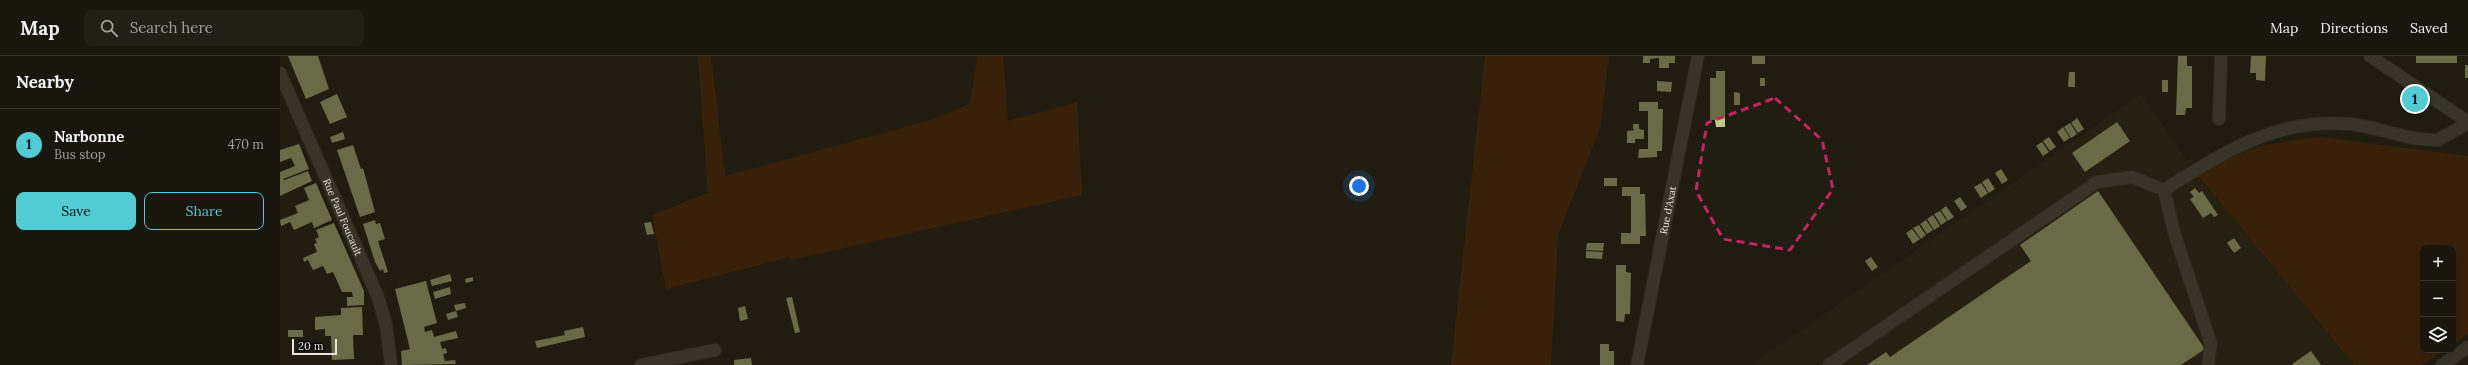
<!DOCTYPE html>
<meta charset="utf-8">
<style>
body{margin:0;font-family:Lora,serif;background:#211f16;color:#f1f3f6}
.controls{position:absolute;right:12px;bottom:12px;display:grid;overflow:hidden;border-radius:8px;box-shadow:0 4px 16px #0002}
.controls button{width:36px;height:36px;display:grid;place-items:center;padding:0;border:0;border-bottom:1px solid #36352e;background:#18160d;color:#f1f3f6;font:20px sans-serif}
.scale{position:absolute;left:12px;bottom:10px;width:45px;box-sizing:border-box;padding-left:4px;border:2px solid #e5e3db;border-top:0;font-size:11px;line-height:14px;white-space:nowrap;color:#e5e3db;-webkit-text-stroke:3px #080704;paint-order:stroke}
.you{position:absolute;left:1079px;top:130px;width:14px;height:14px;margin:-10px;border:3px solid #fff;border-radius:50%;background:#1a73e8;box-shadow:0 0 0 6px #1a73e833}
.badge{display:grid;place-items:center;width:26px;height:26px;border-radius:50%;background:#51ccd4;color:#111;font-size:13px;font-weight:700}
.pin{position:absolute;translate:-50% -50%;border:2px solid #fff;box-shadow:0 1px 4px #0006}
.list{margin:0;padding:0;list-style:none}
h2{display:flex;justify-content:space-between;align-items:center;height:52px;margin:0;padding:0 16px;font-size:17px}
h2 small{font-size:13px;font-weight:400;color:#9f9f9d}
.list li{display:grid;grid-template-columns:26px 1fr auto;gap:12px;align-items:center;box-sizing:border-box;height:72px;padding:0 16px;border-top:1px solid #36352e}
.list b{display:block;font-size:15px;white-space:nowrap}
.list p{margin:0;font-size:13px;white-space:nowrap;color:#9f9f9d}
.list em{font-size:13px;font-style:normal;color:#9f9f9d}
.actions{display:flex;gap:8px;padding:12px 16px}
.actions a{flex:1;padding:9px 0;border:1px solid #51ccd4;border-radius:8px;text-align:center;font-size:14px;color:#51ccd4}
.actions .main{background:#51ccd4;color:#111}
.icon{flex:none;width:22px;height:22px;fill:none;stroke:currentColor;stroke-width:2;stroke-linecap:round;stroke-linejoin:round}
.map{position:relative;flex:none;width:2188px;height:309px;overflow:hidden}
header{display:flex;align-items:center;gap:24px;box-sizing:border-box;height:56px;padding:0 20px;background:#18160d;border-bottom:1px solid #36352e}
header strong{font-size:19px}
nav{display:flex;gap:22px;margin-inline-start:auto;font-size:14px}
.search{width:280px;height:36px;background:#211f16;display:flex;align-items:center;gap:10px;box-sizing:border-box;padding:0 14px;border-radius:8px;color:#9f9f9d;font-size:15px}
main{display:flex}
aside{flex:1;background:#18160d}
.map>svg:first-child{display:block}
</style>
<header>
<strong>Map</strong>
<div class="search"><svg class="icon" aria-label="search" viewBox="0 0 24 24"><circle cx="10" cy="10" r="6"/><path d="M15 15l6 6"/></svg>Search here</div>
<nav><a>Map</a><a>Directions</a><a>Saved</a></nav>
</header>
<main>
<aside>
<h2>Nearby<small></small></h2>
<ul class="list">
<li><span class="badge">1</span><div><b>Narbonne</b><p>Bus stop</p></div><em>470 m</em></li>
</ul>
<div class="actions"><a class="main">Save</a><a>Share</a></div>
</aside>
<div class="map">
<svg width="2188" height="309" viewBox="0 0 2188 309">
<rect width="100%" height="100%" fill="#201d11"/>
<path fill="#2a2513" d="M1861 38 1917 118 2074 309H1471Z"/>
<g fill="#582700">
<path d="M418 0H431L445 120 651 64 690 48 697 0H723L728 65 797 46 802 139 510 204 509 201 386 233 372 159 428 137Z"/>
<path d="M1205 0H1329L1320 72 1278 179 1271 309H1171Z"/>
<path d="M2038 81 2188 100V278L2173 288V192H2143V294H2164L2142 309H2074L1917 118 1978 90Z"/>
</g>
<g fill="#bfcb85">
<path d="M8 0H38L49 33 26 43Z"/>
<path d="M1363 0H1395V7H1389V12H1379V2L1370 3V7H1363Z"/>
<rect x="1472" y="0" width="13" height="8"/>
<path d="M1898 0H1907V10H1912V52H1906L1905 59H1896Z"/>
<path d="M1971 0H1986L1985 25 1976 24V17H1970Z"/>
<rect x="2136" y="0" width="41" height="7"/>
<rect x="2185" y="9" width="3" height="13"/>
<path d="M1436 15H1445V71H1436L1435 64H1430V22H1436Z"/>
<path d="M1789 16H1795V31H1788Z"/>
<rect x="1480" y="22" width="5" height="8"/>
<rect x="1882" y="24" width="6" height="12"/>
<path d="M1377 25 1392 26 1391 36 1377 35Z"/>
<path d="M1454 36 1460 37V49H1454Z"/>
<path d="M57 38 67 61 50 68 40 46Z"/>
<path d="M1359 46H1378V53H1383L1382 95H1377V101L1358 102 1359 93H1368V55H1359Z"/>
<path d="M1797 62 1804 73 1798 77 1791 67Z"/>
<path d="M1837 66 1850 85 1805 116 1792 97Z"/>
<path d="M1790 67 1797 78 1791 82 1784 71Z"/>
<path d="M1353 68H1359V73L1364 74V83H1355V87H1347V75L1355 74 1353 73Z"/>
<path d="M1783 71 1790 82 1784 86 1777 76Z"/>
<path d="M63 76 65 83 52 87 50 81Z"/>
<path d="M1769 81 1776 91 1770 95 1763 85Z"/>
<path d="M1762 86 1769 96 1763 100 1756 90Z"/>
<path d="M19 88 29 113 3 123 4 124 28 115 32 125 0 140V116L15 110 11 102 0 106V94Z"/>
<path d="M73 89 81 113 83 112 95 156 80 161 57 94Z"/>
<path d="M1721 113 1728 124 1722 128 1715 117Z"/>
<rect x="1324" y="122" width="13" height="8"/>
<path d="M1708 122 1715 133 1709 137 1702 126Z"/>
<path d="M36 127 52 164 34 172 32 166 14 174 10 166 1 170 0 164 18 157 15 150 29 144 24 132Z"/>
<path d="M1701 127 1708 137 1701 142 1694 131Z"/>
<path d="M1342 131H1360V138H1365L1366 180H1360V188H1341V177H1351V140H1342Z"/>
<path d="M1915 132 1919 137 1922 135 1938 159 1934 161 1931 157 1923 162 1910 143 1914 141 1910 136Z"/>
<path d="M1818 135 1925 293 1901 309H1587L1606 296 1610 301 1751 205 1740 189Z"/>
<path d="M1680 141 1687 151 1681 155 1674 145Z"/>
<path d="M1666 150 1674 161 1668 165 1661 154Z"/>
<path d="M1660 155 1667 165 1661 169 1654 158Z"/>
<path d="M1653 159 1660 170 1654 174 1647 163Z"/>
<path d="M95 164 96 168 100 167 105 183 98 185 108 216 104 217 103 213 100 215 95 206 83 168Z"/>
<path d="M1646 164 1653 174 1647 178 1640 168Z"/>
<path d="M371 166 374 178 367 179 364 167Z"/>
<path d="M54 167 84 235V249L67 250V241H73L72 236H62L53 216 47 218 43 210 33 214 28 204 24 206 23 202 37 196 34 188 37 187 35 183 39 181 36 174Z"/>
<path d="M1639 169 1646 179 1641 183 1633 172Z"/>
<path d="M1632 173 1640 183 1633 188 1626 177Z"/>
<path d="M1954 182 1961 192 1954 197 1947 187Z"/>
<path d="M1307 187H1324L1323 195 1306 194Z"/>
<path d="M1306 195 1323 196 1322 203 1306 202Z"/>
<path d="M1591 201 1598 211 1592 215 1585 205Z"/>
<path d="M1336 209H1346V216L1351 217 1350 258H1345L1344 266 1336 265Z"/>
<path d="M170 218 172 225 152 230 150 224Z"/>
<path d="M193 221V225L186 227 185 223Z"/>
<path d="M146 225 157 267 144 271 145 276 152 274 154 281 176 275 178 282 160 286 162 293 166 292 167 297 163 298 165 305 175 304 176 308 122 309 121 295 130 293 115 233Z"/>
<path d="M170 231 171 238 155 243 153 236Z"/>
<path d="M512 241 520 276 515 277 506 242Z"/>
<path d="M185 247 186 252 176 255 178 261 168 264 166 258 176 255 174 249Z"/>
<path d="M465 250 468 263 460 265 458 252Z"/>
<path d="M82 251 83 279H73L74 303 52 304 51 280H45V273L35 274V261L61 259V252Z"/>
<path d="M303 271 305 281 257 292 255 285 285 279 284 275Z"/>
<rect x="8" y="274" width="15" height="7"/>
<path d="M1320 288H1329V295H1334V309H1320Z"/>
<path d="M2031 295 2041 309H2013L2012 308Z"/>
<path d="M471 302 472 309H454V304Z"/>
</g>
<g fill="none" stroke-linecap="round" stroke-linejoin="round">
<defs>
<g id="minor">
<path d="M2090 0 2188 66"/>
<path id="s1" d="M0 17 98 241 106 269 111 309"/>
<path d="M1939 63 1941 0"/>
<path d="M1884 134C1943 97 1997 61 2070 68 2099 71 2129 85 2158 84L2188 67"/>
<path d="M1884 134 1894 176 1931 288 1928 309"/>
<path d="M361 309 435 294"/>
<path id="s2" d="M1357 309 1418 0"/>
<path d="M1549 309 1817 126 1852 121 1884 134"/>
<path d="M2162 309 2188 291"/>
</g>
</defs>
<use href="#minor" stroke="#3a3731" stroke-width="14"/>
<use href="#minor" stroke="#565345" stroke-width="12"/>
</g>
<path d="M0 0H2188V309H0ZM1495 42 1542 84 1553 133 1510 194 1443 183 1416 135 1427 67Z" fill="#201d11" fill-opacity=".55" fill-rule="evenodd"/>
<path fill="none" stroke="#c42261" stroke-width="3" stroke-dasharray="8 5" stroke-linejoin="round" d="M1495 42 1542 84 1553 133 1510 194 1443 183 1416 135 1427 67Z"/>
<g text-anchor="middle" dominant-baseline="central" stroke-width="4" stroke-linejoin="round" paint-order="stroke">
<g font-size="10" fill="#e5e3db" stroke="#080704">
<text stroke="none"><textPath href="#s2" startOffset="158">Rue d'Axat</textPath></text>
<text stroke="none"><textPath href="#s1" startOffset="157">Rue Paul Foucault</textPath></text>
</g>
</g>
</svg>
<div class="controls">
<button>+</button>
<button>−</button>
<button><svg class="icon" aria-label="layers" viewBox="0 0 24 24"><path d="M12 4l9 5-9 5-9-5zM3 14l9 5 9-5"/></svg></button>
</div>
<div class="scale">20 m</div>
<div class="you"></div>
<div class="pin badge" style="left:2135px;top:43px">1</div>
</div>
</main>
